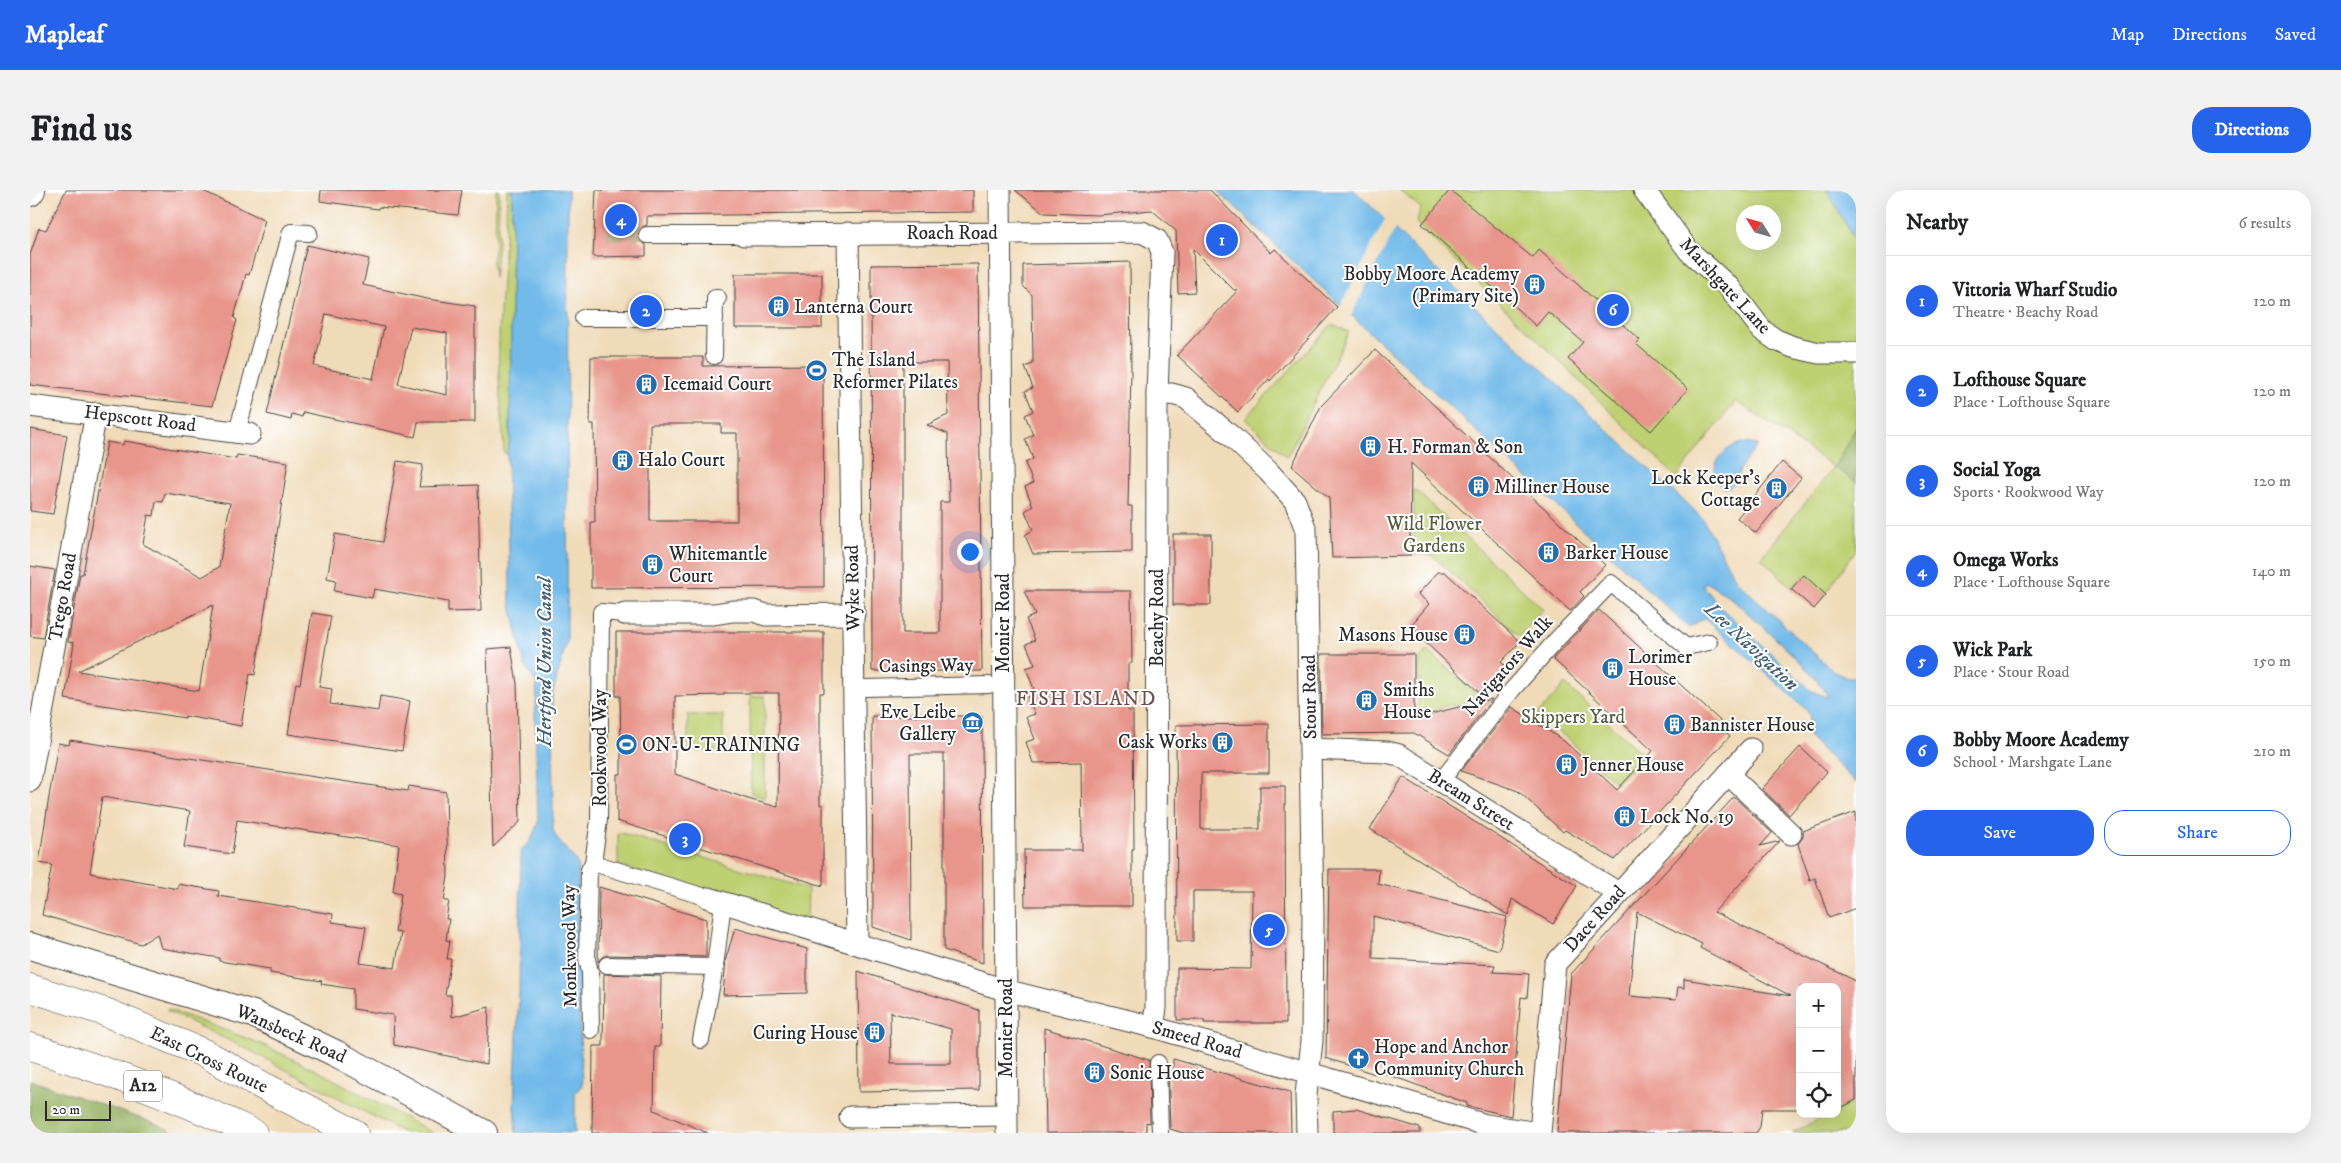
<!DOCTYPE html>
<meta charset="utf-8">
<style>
body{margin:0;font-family:"IM FELL DW Pica",serif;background:#f2f2f2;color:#202124}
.controls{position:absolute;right:15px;bottom:15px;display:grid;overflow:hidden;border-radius:10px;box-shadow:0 5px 20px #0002}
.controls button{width:45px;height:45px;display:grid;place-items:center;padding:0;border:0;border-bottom:1px solid #e0e0e0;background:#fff;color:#202124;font:25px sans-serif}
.compass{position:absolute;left:1706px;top:15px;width:45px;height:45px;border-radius:50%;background:#fff;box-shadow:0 5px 20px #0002;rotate:307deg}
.scale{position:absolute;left:15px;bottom:12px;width:66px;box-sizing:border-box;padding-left:5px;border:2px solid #2b2b2b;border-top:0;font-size:14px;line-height:18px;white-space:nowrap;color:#2b2b2b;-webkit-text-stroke:4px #fff;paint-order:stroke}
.you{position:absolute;left:939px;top:361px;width:18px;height:18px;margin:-12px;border:4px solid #fff;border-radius:50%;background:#1a73e8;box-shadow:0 0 0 8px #1a73e833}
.badge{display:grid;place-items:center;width:32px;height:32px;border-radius:50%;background:#2563eb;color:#fff;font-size:16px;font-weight:700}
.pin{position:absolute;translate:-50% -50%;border:2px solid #fff;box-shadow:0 1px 5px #0006}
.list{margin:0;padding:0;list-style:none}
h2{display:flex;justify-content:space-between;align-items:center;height:65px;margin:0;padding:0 20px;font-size:21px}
h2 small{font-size:16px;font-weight:400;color:#757577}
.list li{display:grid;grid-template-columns:32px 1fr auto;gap:15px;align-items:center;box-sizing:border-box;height:90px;padding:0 20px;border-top:1px solid #e0e0e0}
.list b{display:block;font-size:19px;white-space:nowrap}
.list p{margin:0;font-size:16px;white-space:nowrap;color:#757577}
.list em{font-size:16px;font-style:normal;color:#757577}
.actions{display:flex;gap:10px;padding:15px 20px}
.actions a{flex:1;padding:11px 0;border:1px solid #2563eb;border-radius:20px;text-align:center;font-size:18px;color:#2563eb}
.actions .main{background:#2563eb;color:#fff}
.icon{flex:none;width:28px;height:28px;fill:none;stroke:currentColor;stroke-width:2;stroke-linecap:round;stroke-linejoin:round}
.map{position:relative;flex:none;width:1826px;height:943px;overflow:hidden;border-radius:20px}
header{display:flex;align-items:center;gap:30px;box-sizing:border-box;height:70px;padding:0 25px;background:#2563eb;color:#fff}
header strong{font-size:24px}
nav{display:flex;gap:28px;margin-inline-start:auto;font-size:18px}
.intro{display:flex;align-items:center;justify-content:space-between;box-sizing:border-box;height:120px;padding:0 30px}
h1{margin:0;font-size:35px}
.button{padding:12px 22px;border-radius:20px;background:#2563eb;color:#fff;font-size:18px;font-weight:700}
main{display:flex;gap:30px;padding:0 30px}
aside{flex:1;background:#fff;border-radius:20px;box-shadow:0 5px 20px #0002}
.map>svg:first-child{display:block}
</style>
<header>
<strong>Mapleaf</strong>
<nav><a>Map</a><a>Directions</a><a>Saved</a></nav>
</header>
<div class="intro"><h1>Find us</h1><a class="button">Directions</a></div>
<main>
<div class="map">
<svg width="1826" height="943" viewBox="0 0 1826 943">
<rect width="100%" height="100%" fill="#fff"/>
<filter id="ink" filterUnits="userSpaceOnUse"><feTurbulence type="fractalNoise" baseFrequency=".02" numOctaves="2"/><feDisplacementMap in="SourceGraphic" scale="10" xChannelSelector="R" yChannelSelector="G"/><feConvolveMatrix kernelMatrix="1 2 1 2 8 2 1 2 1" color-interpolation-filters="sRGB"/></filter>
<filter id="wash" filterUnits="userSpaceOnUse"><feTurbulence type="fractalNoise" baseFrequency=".0096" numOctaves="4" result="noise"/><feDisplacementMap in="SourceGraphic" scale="20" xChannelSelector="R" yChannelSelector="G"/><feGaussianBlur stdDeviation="1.12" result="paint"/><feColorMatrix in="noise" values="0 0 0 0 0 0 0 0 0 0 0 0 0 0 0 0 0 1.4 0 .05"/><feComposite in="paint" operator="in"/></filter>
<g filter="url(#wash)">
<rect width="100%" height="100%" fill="#f0dbb9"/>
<g fill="#bfd073" stroke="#757e4f" fill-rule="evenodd">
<path d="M466 0H469L468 55 464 88 462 72 465 55Z"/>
<path d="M477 0H482L480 249 477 263H474C473 238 470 212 469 187 467 124 476 62 477 0Z"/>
<path d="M1369 0H1826V360L1795 404 1774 385 1762 398 1731 368 1804 277 1706 211 1646 287 1518 160 1386 33 1391 18ZM1714 22H1744V52H1714Z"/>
<path d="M1302 134 1319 142 1257 267 1215 229Z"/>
<path d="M1384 299 1513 419 1489 446 1402 365 1383 364Z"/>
<path d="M1397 460 1448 506 1436 518C1417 510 1404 520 1392 534L1387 535 1390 469Z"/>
<path d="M1535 494 1614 566 1586 593 1537 548 1506 526Z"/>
<path d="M720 506H735V608L721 603Z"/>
<rect x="658" y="525" width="35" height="36"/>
<path d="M588 642 778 699 777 734 588 675Z"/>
<path d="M138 819 229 853 286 880 403 943H374L219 860 137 821Z"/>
<path d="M1826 910V943H1762L1799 924H1807V920Z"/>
</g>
<g fill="#97b265" stroke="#616e48">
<path d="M1826 237V292L1804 277Z"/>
<path d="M0 890 127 934 145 943H0Z"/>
</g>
<g fill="#71bae9" stroke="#4e728a" fill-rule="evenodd">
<path d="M482 0H538L537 451 522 506 523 640C527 654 542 662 548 675V786L552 895 545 903V943H486L484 916 489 800 491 660 500 652 508 633 505 525 507 502 506 492 495 476 480 412 477 263 480 249Z"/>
<path d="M1186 0H1324L1443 115 1672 328 1706 390 1804 482 1818 488H1826V593L1779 547 1777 537 1780 526 1775 518 1674 428 1659 438ZM1675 392C1683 397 1691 401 1698 406 1713 418 1798 494 1797 507L1782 501 1690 417 1673 395Z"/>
<path d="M1797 0H1826V53Z"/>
<path d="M1712 253 1728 255 1711 277 1705 292 1700 297 1693 298 1685 291C1680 272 1696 257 1712 253Z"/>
</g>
<path fill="#f0dbb9" d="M1356 27 1366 37 1320 128 1309 119Z"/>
<g id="blocks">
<g fill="#e8968b" fill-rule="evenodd">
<path d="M36 0H171L235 30 219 85 216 84 204 128 207 130 182 216 0 195V65L9 38 16 40Z"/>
<path d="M291 0H432L428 25 349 17 348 19 290 11Z"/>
<path d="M566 0H943V22L617 26V35L612 37 607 45 609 50 616 55V66L563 67Z"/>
<path d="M985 0H1180L1241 63 1245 59 1307 117 1240 191 1239 189 1208 222 1147 165 1208 100H1204L1163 59 1165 102 1148 103 1146 41 1122 20 1068 25 1014 23Z"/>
<path d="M1420 0 1503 68 1509 60 1610 150 1606 154 1658 199 1621 241 1538 169 1553 152 1518 122 1506 136 1392 34Z"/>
<path d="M277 55 339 69 333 95 397 109 445 116V232H388L385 247 273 222 272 227 262 224 261 230 237 224ZM296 124 354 137 343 189 284 176ZM381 137 417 143V205L368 194Z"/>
<path d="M1100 72 1101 180 1098 316H1102V362L1003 364 995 345 1003 340 995 321 1003 316 995 297 1003 293 995 273 1003 269 995 249 1003 245 995 225 1003 221 995 201 1003 198 995 177 1003 174 1002 105 993 96V75Z"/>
<path d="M948 74 952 481H842L841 75ZM873 172H917L918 225 897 235 918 244 919 312H910V443H873Z"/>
<rect x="705" y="84" width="87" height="54"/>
<path d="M1345 160 1575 375 1550 402 1554 406 1540 421 1381 273 1380 366 1302 368 1299 308 1262 276 1291 216Z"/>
<path d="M561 167H673V176L793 175 794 397 561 398V332H565L564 234H560ZM620 234H691V243H707V331H620Z"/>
<path d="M0 239 37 245 23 324 0 321Z"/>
<path d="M94 251 206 269 207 265 258 272 225 485 220 484 211 536 155 526V528L35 509 44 453 38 452 50 384H53L77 252 93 255ZM135 303 200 313 189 377 172 387 113 354 118 325 124 326 126 311 133 312ZM183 415 169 501 48 481Z"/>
<path d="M367 271 393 275 389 297 448 295 451 421 418 422V412L344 399 342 408 304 401 306 390 297 388 305 344 353 352Z"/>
<path d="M1752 272 1771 288 1726 343 1707 328Z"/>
<rect x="1143" y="344" width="38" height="71"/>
<path d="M0 376 25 380 13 448 0 446Z"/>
<path d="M1408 382H1415L1490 452 1471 472 1477 478 1452 505 1382 440V434L1399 414 1388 404Z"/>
<path d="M1774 385 1796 405 1784 419 1761 399Z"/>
<path d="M994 401H1101L1102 473H1098V521H1103L1104 659H1102V716H995L994 660H1052L1051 572 1003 573 996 552 1005 549 996 527 1005 524 996 503 1004 499 996 478 1005 475 996 454 1005 450 996 429 1005 425Z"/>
<path d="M1569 420 1700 540 1697 543 1700 546 1585 670 1535 640 1533 642 1488 601 1431 581 1482 517 1534 551 1587 600 1623 561 1523 469Z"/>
<path d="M282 423 301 426 289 497 302 499 300 514 348 521 350 506 380 511 372 561 258 544 266 493 270 494Z"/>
<path d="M586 442H794V503H790V615H793V696L587 631V584H591V555L590 506H586ZM694 503H749L748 617 718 609 645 584V506L694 505Z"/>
<path d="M481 457 487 493 490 632 463 657 457 459Z"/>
<path d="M1291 464H1384V528L1462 509 1419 564 1384 543 1292 544Z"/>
<path d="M842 526H952L953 773 914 760V564H880L881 750 843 737Z"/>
<path d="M1239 534V583H1171V639H1230V596H1255L1256 833H1174V830H1147V778L1221 779 1222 701H1163V751H1147L1146 535Z"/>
<path d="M40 550 378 601 379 596 416 602 418 687 414 711H419L416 729H419L416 750 420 751 417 769H421L415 805H421L422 827 459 817 457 874 364 855 363 825 323 819V799L291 794 292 791 240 783V779L189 771V768L131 758 127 744 111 754 12 725 22 675 9 673 18 613 28 553 39 555ZM72 607 160 621 154 657 202 664 207 630 369 655 363 702 371 704 365 742 371 743 365 778 330 773 336 737 302 732 303 724 188 706 189 701 148 694V699L60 683Z"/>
<path d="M1770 557 1797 582 1759 625 1732 599Z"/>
<path d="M1373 587 1547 696 1523 734 1482 709 1478 725 1340 639Z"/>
<path d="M1704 607 1742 643 1730 656 1750 651 1684 722 1826 791V910L1807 920V797H1770V919H1732L1730 937 1726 943H1527L1541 784ZM1607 722 1672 754 1670 758 1761 806 1654 789V798L1648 797 1646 810 1599 806Z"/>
<path d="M1826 622V718L1799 728 1785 688 1780 690 1768 654 1773 647V641Z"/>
<path d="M1299 679H1349L1348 694 1477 727 1469 760 1343 726V768L1465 775 1463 782 1499 784 1497 808 1491 807 1481 926 1437 916V913L1345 880V884L1296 868Z"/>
<path d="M569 697 676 729V767L577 765 572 767 568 772Z"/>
<path d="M705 738 777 759V803L693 805 696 768Z"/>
<path d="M828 781 949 820V900L829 902ZM860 822 921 839V874H861Z"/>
<path d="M574 784 631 786 630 857H625L624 920 678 943H562L563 856H573Z"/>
<path d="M1014 838 1119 870 1120 933 1116 932V943H1016Z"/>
<path d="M1143 869 1260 902 1261 943H1153L1140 939 1138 876 1143 877Z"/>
<path d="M1326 919 1390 938V943H1303V921Z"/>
</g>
</g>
</g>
<g filter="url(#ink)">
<use href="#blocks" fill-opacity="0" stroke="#494540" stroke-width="1"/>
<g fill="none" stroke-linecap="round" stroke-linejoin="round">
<path stroke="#c9b89d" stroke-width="16" stroke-dasharray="16 8" stroke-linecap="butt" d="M575 45H617"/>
<defs>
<g id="pedestrian">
<path d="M617 45H714"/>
<path d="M553 128H685"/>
<path d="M684 166 685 108H688"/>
<path d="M207 242 261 42 279 43"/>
<path d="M835 498 959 495"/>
<path d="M1411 591 1482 500 1529 447 1581 393 1656 457 1679 452"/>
<path d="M563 673 679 708"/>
<path d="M577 775 685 777"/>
<path d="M561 840 560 782 557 769 559 680 563 673 569 630 571 422 595 424"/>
<path d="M671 850 685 777 693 713"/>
<path d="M1128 873 1130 943"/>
</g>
<g id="minor">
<path d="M970 0 977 943"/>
<path d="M1614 0 1659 61 1699 97 1732 140 1746 150 1763 157 1789 163H1826"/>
<path d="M818 43 827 752"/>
<path d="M714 45 1112 42 1127 50 1132 62 1127 205 1126 818 1123 837"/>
<path d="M1127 205 1142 204 1156 208 1201 246 1238 281 1265 311 1276 340 1283 724 1282 851 1276 905 1277 943"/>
<path d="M0 216 220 244"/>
<path d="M595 424H684L703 421H724L736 425 824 424"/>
<path d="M1281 559 1357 562 1369 565 1588 703"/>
<path d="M1698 584 1761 644"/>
<path d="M0 591 66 223"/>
<path d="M679 708 975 800 1123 837 1456 935 1508 943"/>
<path d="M820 927 976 925"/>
<path d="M1510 943 1525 774 1721 559"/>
</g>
<g id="tertiary">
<path d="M0 3 2 0"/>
<path d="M0 756 223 824 307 864 454 943"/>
</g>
<g id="trunk">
<path d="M0 798 75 822 176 864 233 896 324 943"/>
<path d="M0 857C77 880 151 909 223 943"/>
</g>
</defs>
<use href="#pedestrian" stroke="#494540" stroke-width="18"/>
<use href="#minor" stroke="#494540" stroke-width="23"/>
<use href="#tertiary" stroke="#494540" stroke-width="28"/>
<use href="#trunk" stroke="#494540" stroke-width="29"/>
<use href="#pedestrian" stroke="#fff" stroke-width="16"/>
<use href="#minor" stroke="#fff" stroke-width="21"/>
<use href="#tertiary" stroke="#fff" stroke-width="26"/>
<use href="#trunk" stroke="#fff" stroke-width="28"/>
</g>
</g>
<defs>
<symbol id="building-disc" viewBox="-11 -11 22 22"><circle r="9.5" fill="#1f6fb2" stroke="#fff"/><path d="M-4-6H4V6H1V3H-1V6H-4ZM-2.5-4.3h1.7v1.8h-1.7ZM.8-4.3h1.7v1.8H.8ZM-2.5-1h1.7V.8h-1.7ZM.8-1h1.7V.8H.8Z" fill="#fff"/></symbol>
<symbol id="stadium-disc" viewBox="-11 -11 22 22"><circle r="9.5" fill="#1f6fb2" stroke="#fff"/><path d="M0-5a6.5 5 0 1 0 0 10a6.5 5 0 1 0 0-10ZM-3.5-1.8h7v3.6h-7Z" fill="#fff"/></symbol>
<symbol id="museum-disc" viewBox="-11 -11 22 22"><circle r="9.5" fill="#1f6fb2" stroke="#fff"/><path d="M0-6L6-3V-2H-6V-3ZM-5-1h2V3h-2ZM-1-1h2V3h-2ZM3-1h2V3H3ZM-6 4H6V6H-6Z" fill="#fff"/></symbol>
<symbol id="church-disc" viewBox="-11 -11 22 22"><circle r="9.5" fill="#1f6fb2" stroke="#fff"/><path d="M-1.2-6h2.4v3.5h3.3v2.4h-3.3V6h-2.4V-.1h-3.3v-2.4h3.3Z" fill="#fff"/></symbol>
</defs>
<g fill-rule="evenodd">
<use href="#building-disc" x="1492" y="82" width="25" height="25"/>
<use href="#building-disc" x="736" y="104" width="25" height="25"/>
<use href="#stadium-disc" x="774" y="168" width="25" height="25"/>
<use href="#building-disc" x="604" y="182" width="25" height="25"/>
<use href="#building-disc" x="1328" y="244" width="25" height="25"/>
<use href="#building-disc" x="580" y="258" width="25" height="25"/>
<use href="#building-disc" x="1436" y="284" width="25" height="25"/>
<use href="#building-disc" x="1734" y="286" width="25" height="25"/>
<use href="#building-disc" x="1506" y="350" width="25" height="25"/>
<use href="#building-disc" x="610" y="362" width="25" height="25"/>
<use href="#building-disc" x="1422" y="432" width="25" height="25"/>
<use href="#building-disc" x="1570" y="466" width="25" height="25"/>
<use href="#building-disc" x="1324" y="498" width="25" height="25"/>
<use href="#museum-disc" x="930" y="520" width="25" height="25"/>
<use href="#building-disc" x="1632" y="522" width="25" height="25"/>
<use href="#building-disc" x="1180" y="540" width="25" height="25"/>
<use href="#stadium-disc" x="584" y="542" width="25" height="25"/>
<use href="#building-disc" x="1524" y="562" width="25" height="25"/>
<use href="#building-disc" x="1582" y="614" width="25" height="25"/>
<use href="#building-disc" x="832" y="830" width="25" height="25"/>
<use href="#church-disc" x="1316" y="856" width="25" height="25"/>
<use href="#building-disc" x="1052" y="870" width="25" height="25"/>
</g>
<g text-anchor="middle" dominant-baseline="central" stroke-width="4" stroke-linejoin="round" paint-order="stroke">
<rect fill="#fff" stroke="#6b6b6b" stroke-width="1" x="94" y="880.5" width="38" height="31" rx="4"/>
<g font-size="18" font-weight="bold" fill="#2b2b2b">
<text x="113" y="896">A12</text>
</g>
<g font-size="19" fill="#2b2b2b" stroke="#fff">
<text x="922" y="43">Roach Road</text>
<text transform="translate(1695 96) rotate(47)">Marshgate Lane</text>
<text transform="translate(110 229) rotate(7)">Hepscott Road</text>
<text transform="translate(823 398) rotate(-91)">Wyke Road</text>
<text transform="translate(33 407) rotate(-80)">Trego Road</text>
<text transform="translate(1127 428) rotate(-90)">Beachy Road</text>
<text transform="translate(973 433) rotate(-90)">Monier Road</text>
<text transform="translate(896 476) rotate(-1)">Casings Way</text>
<text transform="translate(1478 476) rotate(-49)">Navigators Walk</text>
<text transform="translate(1280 507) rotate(-91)">Stour Road</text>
<text transform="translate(570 558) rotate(-90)">Rookwood Way</text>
<text transform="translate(1441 610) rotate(32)">Bream Street</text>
<text transform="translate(1565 729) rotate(-48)">Dace Road</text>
<text transform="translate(540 756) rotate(-91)">Monkwood Way</text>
<text transform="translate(976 838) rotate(-90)">Monier Road</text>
<text transform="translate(261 844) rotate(24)">Wansbeck Road</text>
<text transform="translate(1167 850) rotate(16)">Smeed Road</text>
<text transform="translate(179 870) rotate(26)">East Cross Route</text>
</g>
<g font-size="19" fill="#2b2b2b" stroke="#fff" text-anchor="start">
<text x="1489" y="84" text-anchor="end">Bobby Moore Academy<tspan x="1489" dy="22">(Primary Site)</tspan></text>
<text x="764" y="117">Lanterna Court</text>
<text x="802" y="170">The Island<tspan x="802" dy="22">Reformer Pilates</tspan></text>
<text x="633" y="194">Icemaid Court</text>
<text x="1357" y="257">H. Forman &amp; Son</text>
<text x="608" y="270">Halo Court</text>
<text x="1730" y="288" text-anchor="end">Lock Keeper's<tspan x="1730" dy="22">Cottage</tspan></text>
<text x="1464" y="297">Milliner House</text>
<text x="1535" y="363">Barker House</text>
<text x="639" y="364">Whitemantle<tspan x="639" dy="22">Court</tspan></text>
<text x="1418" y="445" text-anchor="end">Masons House</text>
<text x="1598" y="467">Lorimer<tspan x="1598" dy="22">House</tspan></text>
<text x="1353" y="500">Smiths<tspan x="1353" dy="22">House</tspan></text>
<text x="926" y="522" text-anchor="end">Eve Leibe<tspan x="926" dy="22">Gallery</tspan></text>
<text x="1660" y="535">Bannister House</text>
<text x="1177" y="552" text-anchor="end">Cask Works</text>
<text x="612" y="555">ON-U-TRAINING</text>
<text x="1552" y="575">Jenner House</text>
<text x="1610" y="627">Lock No. 19</text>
<text x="828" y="843" text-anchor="end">Curing House</text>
<text x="1344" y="857">Hope and Anchor<tspan x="1344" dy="22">Community Church</tspan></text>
<text x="1080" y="883">Sonic House</text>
</g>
<g font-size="19" fill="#575d41" stroke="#fff">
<text x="1404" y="334">Wild Flower<tspan x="1404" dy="22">Gardens</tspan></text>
<text x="1543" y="527">Skippers Yard</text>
</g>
<g font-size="20" font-style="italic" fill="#445d6e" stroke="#fff">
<text transform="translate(1721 457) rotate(43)">Lee Navigation</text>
<text transform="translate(515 472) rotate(-90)">Hertford Union Canal</text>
</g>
<g font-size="20" letter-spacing="1" fill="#6d504d" stroke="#fff">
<text x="1056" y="509">FISH ISLAND</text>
</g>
</g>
</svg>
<div class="controls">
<button>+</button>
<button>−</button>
<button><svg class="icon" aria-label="locate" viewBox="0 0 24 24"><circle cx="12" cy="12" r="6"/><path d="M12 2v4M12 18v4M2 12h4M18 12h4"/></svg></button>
</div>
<svg class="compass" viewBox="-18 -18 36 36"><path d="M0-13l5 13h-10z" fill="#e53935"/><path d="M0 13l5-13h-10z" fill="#757577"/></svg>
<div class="scale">20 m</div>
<div class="you"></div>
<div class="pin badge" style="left:1192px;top:50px">1</div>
<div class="pin badge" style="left:616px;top:121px">2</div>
<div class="pin badge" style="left:655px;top:649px">3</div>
<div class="pin badge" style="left:591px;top:30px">4</div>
<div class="pin badge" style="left:1239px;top:740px">5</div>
<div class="pin badge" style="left:1583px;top:120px">6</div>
</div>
<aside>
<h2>Nearby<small>6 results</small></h2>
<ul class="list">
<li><span class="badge">1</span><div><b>Vittoria Wharf Studio</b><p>Theatre · Beachy Road</p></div><em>120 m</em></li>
<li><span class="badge">2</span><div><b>Lofthouse Square</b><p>Place · Lofthouse Square</p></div><em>120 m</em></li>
<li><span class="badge">3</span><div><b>Social Yoga</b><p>Sports · Rookwood Way</p></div><em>120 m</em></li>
<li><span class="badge">4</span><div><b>Omega Works</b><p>Place · Lofthouse Square</p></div><em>140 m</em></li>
<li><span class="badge">5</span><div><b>Wick Park</b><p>Place · Stour Road</p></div><em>150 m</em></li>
<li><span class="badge">6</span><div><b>Bobby Moore Academy</b><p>School · Marshgate Lane</p></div><em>210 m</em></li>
</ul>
<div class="actions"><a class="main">Save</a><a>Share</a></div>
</aside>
</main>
